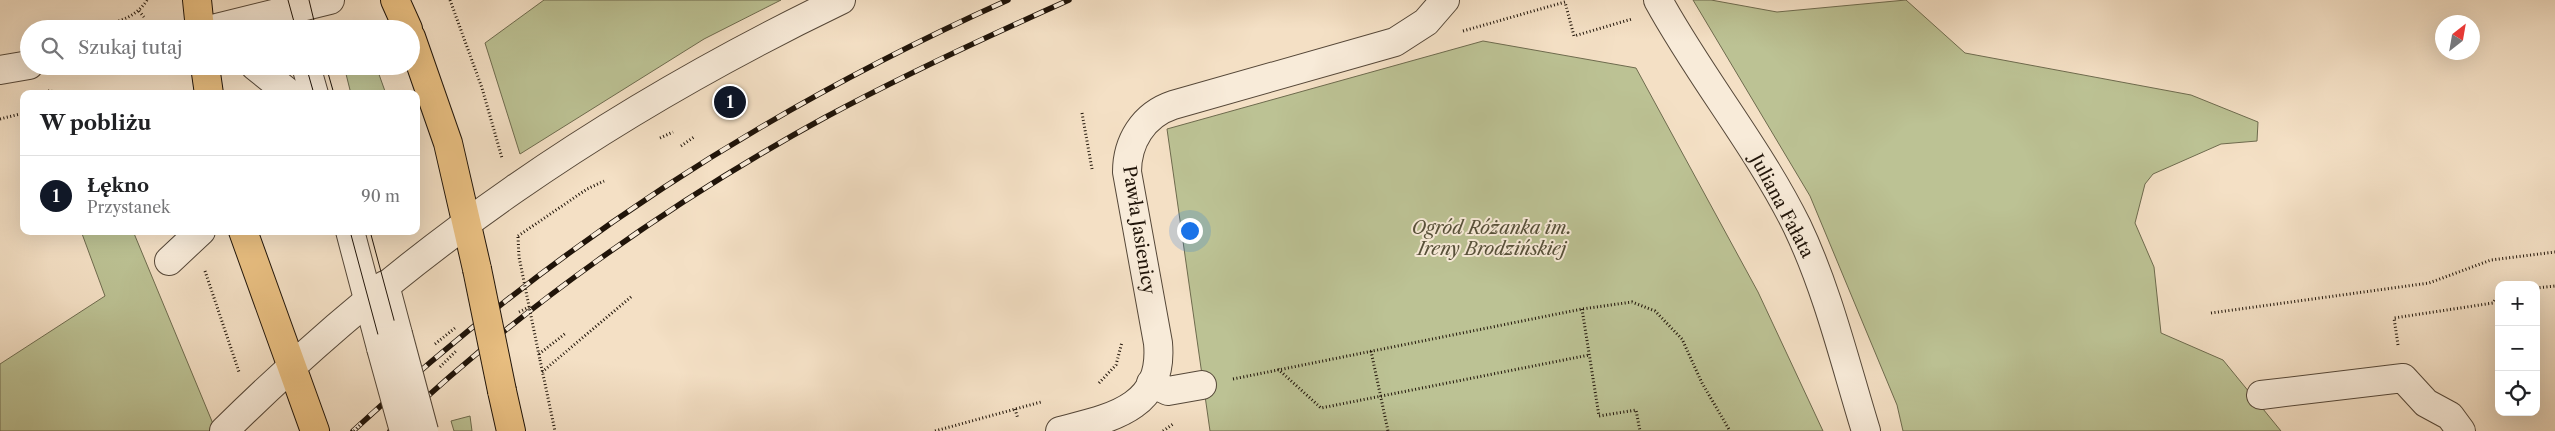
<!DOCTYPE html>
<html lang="pl">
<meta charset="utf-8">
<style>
body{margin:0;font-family:"Libre Caslon Text",serif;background:#f6f6f6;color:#202124}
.controls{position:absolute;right:15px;bottom:15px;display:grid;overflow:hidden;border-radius:10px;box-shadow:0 5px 20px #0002}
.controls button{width:45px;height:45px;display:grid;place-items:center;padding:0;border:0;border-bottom:1px solid #e0e0e0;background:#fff;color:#202124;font:25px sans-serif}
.compass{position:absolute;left:2435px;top:15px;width:45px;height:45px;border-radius:50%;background:#fff;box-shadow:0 5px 20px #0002;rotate:31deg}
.you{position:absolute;left:1189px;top:230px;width:18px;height:18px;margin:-12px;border:4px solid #fff;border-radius:50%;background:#1a73e8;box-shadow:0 0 0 8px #1a73e833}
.badge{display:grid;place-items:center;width:32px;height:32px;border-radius:50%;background:#111827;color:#fff;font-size:16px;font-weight:700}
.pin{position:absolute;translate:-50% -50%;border:2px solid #fff;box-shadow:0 1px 5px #0006}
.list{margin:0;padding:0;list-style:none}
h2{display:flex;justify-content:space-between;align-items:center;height:65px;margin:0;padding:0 20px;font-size:21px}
h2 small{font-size:16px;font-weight:400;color:#757577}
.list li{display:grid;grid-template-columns:32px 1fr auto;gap:15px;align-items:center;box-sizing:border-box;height:80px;padding:0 20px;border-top:1px solid #e0e0e0}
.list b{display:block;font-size:19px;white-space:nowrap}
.list p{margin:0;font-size:16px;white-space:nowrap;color:#757577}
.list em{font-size:16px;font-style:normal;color:#757577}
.icon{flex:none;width:28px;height:28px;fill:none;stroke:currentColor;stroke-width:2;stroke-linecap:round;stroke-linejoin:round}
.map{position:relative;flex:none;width:2555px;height:431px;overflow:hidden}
.search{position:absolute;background:#fff;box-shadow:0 5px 20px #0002;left:20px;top:20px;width:400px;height:55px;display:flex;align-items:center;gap:12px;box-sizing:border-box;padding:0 18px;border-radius:28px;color:#757577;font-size:19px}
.panel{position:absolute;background:#fff;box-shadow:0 5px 20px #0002;left:20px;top:90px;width:400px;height:145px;border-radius:10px}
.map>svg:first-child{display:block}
</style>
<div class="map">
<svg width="2555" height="431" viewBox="0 0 2555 431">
<rect width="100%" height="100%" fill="#f4e0c5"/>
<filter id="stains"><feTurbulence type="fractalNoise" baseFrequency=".004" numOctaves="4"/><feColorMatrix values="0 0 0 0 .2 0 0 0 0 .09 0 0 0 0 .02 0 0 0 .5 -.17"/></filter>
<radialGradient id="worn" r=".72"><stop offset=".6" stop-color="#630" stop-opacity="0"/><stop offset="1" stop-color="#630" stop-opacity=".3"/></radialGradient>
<g fill="#bcc294" stroke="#6e6b4e">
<path d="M544 0H781L704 39 520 154 485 43Z"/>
<path d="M1693 0H1711L1777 12 1906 0 1965 53 2191 95 2258 122 2257 141 2221 144 2153 174 2145 184 2135 223 2154 267 2161 333 2223 360 2281 431H1903L1897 405 1810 196Z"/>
<path d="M1483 41 1636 68 1758 292 1823 431H1210L1167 129Z"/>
<path d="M344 66H376L386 94H351Z"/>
<path d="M81 231H133L216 431H0V364L105 296Z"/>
<path d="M470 416 472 431H454L451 421Z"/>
</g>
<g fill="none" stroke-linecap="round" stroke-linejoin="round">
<defs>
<g id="minor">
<path d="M1658 0C1700 77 1758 147 1797 226 1828 291 1845 363 1866 431"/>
<path d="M212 29 330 0"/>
<path d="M255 66 290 94"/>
<path d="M306 66 314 94"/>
<path d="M0 70 29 65"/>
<path d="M350 231 381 348"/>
<path d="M169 261 201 231"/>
<path d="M385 285 398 334"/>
<path d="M1151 383 1168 391 1202 385"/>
<path d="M2261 395 2403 378 2426 403 2450 416 2461 431"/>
<path d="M224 431C408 249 608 112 841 0"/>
<path d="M1060 431C1110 418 1164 409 1158 343L1127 172C1127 142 1143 115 1173 105L1395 42 1426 22 1445 0"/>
</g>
<g id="major">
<path d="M197 0 200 29"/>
<path d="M395 0 408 29"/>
<path d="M411 37 448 143 477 269"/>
<path d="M205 66 209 94"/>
<path d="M243 231 315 431"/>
<path d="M502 391 511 431"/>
</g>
</defs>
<use href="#minor" stroke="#554738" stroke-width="30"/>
<use href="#major" stroke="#201409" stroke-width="30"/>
<g stroke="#201409" stroke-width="3" stroke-dasharray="1 2.5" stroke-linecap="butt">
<path d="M450 0 482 88 502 158"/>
<path d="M139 11 144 17"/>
<path d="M81 29C105 24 133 23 147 0"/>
<path d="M1463 31 1565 2 1574 36 1632 19"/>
<path d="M153 90V94"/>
<path d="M48 91 78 94"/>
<path d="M1082 113 1092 169"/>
<path d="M0 119 24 113"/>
<path d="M660 138 673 132"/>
<path d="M681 146 694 137"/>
<path d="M518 236 587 189 604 181"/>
<path d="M205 271 239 372"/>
<path d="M2536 288 2555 286"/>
<path d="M1582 309 1599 416 1636 410 1640 431"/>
<path d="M519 312 529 307"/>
<path d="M2211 313 2429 283 2491 260 2555 252"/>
<path d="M435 344 455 328"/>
<path d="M2398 345 2394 318 2493 303 2499 294"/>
<path d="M1371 351 1388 431"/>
<path d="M539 354 566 333"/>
<path d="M540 360 555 431"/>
<path d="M440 367 457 350"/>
<path d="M1278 369 1321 408 1589 355"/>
<path d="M542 372 632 296"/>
<path d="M1233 379 1582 309 1632 302 1655 311 1682 339 1702 383 1730 431"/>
<path d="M1099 383 1116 365 1122 342"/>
<path d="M1015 409 1018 419"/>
<path d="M935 431 1041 402"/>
<path d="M1163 431 1173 424"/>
</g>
<use href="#minor" stroke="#f8ebd9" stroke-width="28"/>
<use href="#major" stroke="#eac082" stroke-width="28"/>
<g stroke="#201409" stroke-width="1">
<path d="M288 0 296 29"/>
<path d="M309 0 316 29"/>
<path d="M306 66 314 94"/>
<path d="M326 66 334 94"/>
<path d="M350 231 404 431"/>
<path d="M370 231 424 431"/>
</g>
<defs>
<g id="rail">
<path d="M353 431C551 248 763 110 1008 0"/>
<path d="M390 431C516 311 672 201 824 118 904 75 986 37 1069 0"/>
</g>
</defs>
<use href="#rail" stroke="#201409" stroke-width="5.5"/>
<use href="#rail" stroke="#f8ebd9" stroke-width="4" stroke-dasharray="11" stroke-linecap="butt"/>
<defs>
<g id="minor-bridge">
<path d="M398 334 424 431"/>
<path d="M381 348 404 431"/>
</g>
<path id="major-bridge" d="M477 269 502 391"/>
</defs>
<use href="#minor-bridge" stroke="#554738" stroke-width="30" stroke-linecap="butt"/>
<use href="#major-bridge" stroke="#201409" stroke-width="30" stroke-linecap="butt"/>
<g stroke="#201409" stroke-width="3" stroke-dasharray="1 2.5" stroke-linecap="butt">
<path d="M518 237 519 257 540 360"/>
<path d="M354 431 366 419"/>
</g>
<use href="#minor-bridge" stroke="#f8ebd9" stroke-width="28"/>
<use href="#major-bridge" stroke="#eac082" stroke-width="28"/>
</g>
<g text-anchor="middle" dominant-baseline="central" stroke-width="4" stroke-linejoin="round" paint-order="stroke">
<g font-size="18" fill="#201409" stroke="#f8ebd9">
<text transform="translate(1782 206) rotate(62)">Juliana Fałata</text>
<text transform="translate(1139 230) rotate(81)">Pawła Jasienicy</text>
</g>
<g font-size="18" font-style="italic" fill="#57513a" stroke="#f8ebd9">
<text x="1492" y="228">Ogród Różanka im.<tspan x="1492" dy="21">Ireny Brodzińskiej</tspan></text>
</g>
</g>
<rect width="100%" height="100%" filter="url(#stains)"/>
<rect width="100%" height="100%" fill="url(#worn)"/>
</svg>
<div class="controls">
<button>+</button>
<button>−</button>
<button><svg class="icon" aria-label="locate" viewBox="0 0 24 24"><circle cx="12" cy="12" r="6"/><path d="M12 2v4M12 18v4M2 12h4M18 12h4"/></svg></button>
</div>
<svg class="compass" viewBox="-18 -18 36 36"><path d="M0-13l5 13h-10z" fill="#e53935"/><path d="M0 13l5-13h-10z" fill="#757577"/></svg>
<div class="you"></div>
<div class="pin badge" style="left:730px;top:102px">1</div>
<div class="search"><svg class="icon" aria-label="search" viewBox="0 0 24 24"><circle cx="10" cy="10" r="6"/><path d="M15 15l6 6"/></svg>Szukaj tutaj</div>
<section class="panel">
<h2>W pobliżu<small></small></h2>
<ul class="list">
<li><span class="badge">1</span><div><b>Łękno</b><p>Przystanek</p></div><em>90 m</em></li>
</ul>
</section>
</div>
